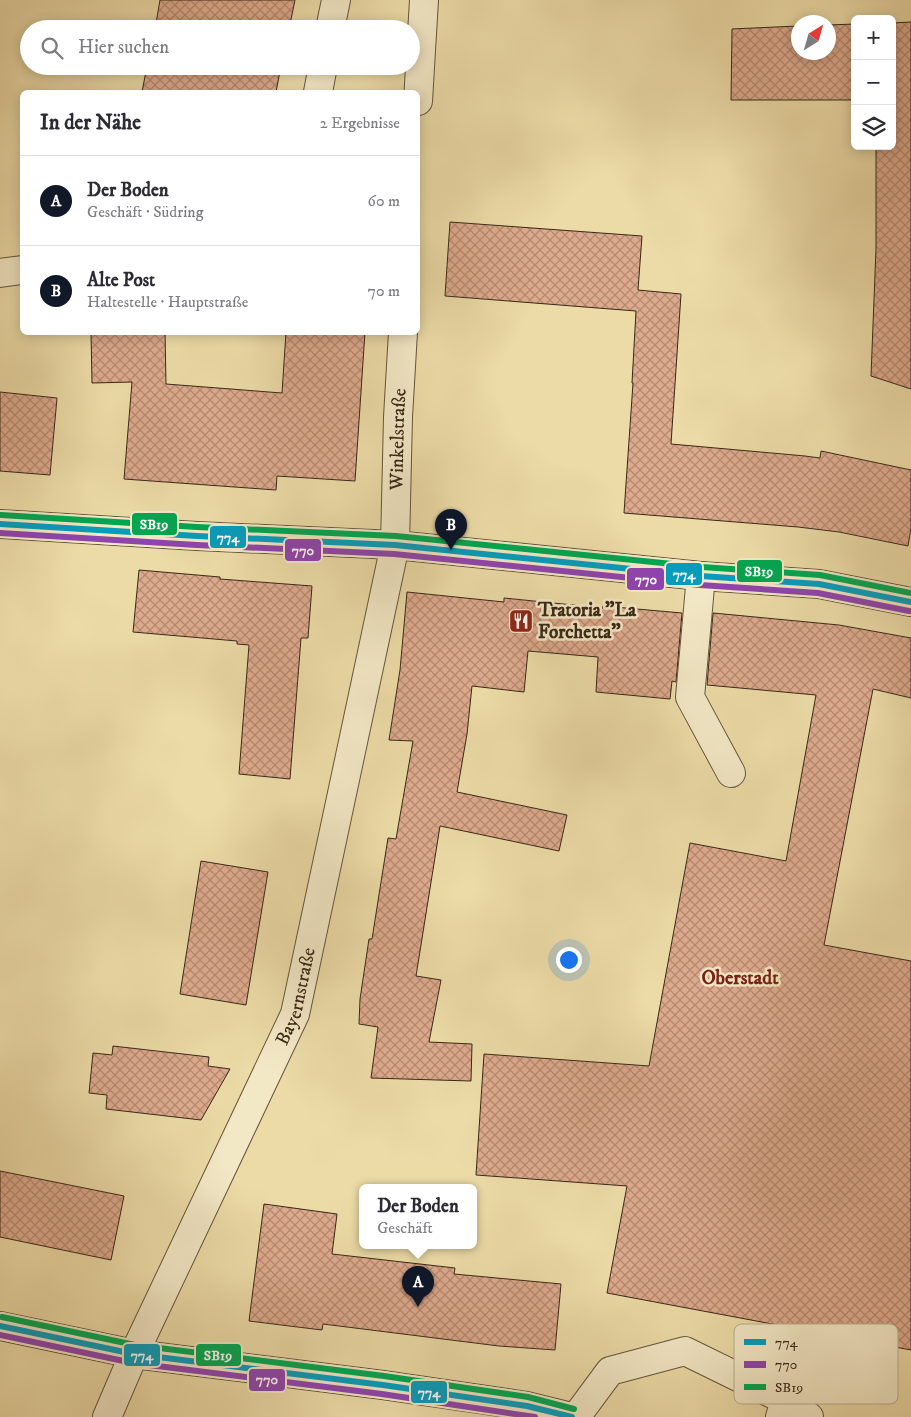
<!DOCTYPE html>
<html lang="de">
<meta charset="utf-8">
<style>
body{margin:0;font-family:"IM FELL DW Pica",serif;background:#f2f2f3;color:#2b2b33}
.controls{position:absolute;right:15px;top:15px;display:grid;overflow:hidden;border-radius:8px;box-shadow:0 2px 12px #0003}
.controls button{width:45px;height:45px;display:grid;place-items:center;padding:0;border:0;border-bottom:1px solid #e1e1e2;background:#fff;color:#2b2b33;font:25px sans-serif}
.compass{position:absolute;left:791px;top:15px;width:45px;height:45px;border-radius:50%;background:#fff;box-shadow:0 2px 12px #0003;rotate:37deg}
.you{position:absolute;left:568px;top:959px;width:18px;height:18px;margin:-12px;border:4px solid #fff;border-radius:50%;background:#1a73e8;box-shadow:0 0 0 8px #1a73e833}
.badge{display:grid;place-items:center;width:32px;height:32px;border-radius:50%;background:#111827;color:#fff;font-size:16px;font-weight:700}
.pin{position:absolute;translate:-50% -41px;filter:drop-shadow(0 1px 2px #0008)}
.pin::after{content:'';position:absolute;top:26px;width:18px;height:15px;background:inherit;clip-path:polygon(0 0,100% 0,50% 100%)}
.popup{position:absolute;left:359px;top:1184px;width:118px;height:65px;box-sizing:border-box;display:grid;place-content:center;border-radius:8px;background:#fff;filter:drop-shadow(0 1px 4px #0005);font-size:16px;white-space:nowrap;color:#7c7c81}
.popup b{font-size:19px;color:#2b2b33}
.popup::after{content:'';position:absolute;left:50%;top:100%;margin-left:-10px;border:10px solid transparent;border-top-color:#fff}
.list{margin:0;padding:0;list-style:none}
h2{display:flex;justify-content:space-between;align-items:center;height:65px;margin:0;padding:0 20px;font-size:21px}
h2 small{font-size:16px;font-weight:400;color:#7c7c81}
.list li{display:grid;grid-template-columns:32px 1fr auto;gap:15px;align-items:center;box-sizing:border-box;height:90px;padding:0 20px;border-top:1px solid #e1e1e2}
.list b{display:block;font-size:19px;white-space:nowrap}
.list p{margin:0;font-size:16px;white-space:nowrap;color:#7c7c81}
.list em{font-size:16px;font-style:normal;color:#7c7c81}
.icon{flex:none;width:28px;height:28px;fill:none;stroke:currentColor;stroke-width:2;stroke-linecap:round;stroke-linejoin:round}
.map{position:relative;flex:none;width:911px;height:1417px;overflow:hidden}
.search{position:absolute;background:#fff;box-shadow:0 2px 12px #0003;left:20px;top:20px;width:400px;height:55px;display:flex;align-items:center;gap:12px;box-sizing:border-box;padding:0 18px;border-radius:28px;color:#7c7c81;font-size:19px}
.panel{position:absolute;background:#fff;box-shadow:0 2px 12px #0003;left:20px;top:90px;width:400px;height:245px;border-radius:8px}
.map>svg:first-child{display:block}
</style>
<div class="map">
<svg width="911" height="1417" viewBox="0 0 911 1417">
<defs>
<pattern id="building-cross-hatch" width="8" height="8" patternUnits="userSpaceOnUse" patternTransform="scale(1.25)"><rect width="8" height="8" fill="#deaa8d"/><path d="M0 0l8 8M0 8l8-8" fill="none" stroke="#b58a72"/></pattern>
</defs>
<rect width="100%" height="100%" fill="#ecdba7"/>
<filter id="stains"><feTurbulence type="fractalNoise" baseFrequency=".004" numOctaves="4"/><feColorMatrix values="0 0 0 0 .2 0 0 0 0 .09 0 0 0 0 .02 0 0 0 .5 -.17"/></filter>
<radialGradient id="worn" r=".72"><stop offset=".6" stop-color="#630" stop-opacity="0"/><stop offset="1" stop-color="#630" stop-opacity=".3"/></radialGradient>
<g fill="url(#building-cross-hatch)" stroke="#382817">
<path d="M160 0H295L289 29H155Z"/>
<path d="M911 22V389L871 376 876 249V146H892V23Z"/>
<path d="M855 24V100H731L732 29 798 26V52H828V25Z"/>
<path d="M147 66H281L276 92H142Z"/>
<path d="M450 222 642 236 638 290 681 294 671 444 805 456 820 458 821 451 911 470V528L908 546 839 532 798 527 624 513 633 383H632L636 311 445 296Z"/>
<path d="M91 332H165L166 384 282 393 286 332H365L355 481 277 476 276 490 124 479 132 382 92 383Z"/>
<path d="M0 392 57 398 50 475 0 471Z"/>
<path d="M139 570 220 577V579L312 586 308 638H301L290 779 239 774 249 645 237 644V641L133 632Z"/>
<path d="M407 592 504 602V598L603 608V606L682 613 676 682 672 681 670 699 596 692 598 657 528 651 524 692 472 686 467 734 457 792 567 815 559 851 440 826 416 976 441 980 429 1042 472 1044 471 1081 371 1078 378 1027 359 1024 360 999 369 939H372L388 838 396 839 413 741 389 740 400 670Z"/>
<path d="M713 613 839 625 911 638V698L873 689 824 945 911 961V1350L607 1293 627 1186 476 1175 484 1054 649 1066 690 843 786 861 816 695 707 685Z"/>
<path d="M201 861 268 872 246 1005 180 994Z"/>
<path d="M113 1046 209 1057 208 1066 230 1069 201 1120 106 1109 107 1095 89 1093 93 1053 112 1055Z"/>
<path d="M0 1171 124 1196 111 1260 0 1237Z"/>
<path d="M264 1204 337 1214 332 1254 455 1268 454 1274 561 1284 555 1350 499 1346 323 1324 322 1330 249 1321Z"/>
</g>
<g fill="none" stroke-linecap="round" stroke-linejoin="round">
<defs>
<g id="minor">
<path d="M330 29 336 0"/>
<path d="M318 92 323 66"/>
<path d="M418 101 424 0"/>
<path d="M0 273 22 270"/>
<path d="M0 524 197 536 395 545 701 576 819 584 911 602"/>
<path d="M701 576 690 697 731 773"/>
<path d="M0 1326 134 1354 383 1385 527 1406 572 1417"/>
<path d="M785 1400 809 1417"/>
<path id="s1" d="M107 1417 134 1354 295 1014 395 545 398 417 403 332"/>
<path d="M576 1417 610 1371 685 1351 785 1400 780 1417"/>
</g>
</defs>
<use href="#minor" stroke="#65553b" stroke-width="30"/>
<use href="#minor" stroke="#f3e8c6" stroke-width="28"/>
<defs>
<g id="bus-1">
<path d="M0 524 197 536 395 545 701 576 819 584 911 602"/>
<path d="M0 1326 134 1354 383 1385 527 1406 572 1417"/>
</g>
<g id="bus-2">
<path d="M0 533 197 545 394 554 700 585 818 593 909 611"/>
<path d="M0 1335 133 1363 382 1394 535 1417"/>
</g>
<g id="bus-3">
<path d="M1 515 197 527 396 536 702 567 820 575 911 593"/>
<path d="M2 1317 135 1345 384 1376 528 1397 574 1409"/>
</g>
</defs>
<use href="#bus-1" stroke="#f3e8c6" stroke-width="10"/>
<use href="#bus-2" stroke="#f3e8c6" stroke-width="10"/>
<use href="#bus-3" stroke="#f3e8c6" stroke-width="10"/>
<use href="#bus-1" stroke="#069cbc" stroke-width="6"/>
<use href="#bus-2" stroke="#8e44ad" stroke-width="6"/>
<use href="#bus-3" stroke="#00a651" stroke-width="6"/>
</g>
<defs>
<symbol id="restaurant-square" viewBox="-11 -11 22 22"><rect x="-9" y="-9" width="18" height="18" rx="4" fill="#8f2418" stroke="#f3e8c6"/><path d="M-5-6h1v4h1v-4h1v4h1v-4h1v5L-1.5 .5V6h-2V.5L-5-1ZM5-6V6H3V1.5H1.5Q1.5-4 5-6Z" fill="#fff"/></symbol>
</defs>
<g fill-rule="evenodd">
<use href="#restaurant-square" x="507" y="607" width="28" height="28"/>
</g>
<g text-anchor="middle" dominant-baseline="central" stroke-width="5" stroke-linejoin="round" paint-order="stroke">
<g font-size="19" fill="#382817" stroke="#f3e8c6">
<text stroke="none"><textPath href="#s1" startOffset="1030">Winkelstraße</textPath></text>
<text stroke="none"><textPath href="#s1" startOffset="462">Bayernstraße</textPath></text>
</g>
<g font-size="19" font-weight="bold" fill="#382817" stroke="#f3e8c6" text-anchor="start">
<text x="538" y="610">Tratoria "La<tspan x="538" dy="22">Forchetta"</tspan></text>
</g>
<g font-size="20" font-weight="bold" fill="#7a1f14" stroke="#f3e8c6">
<text x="740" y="978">Oberstadt</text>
</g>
</g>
<rect x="734" y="1324" width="164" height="80" rx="8" fill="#f3e8c6" stroke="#bbae92" stroke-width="1"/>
<rect x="744" y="1339" width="22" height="6" fill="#069cbc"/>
<rect x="744" y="1361" width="22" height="7" fill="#8e44ad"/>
<rect x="744" y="1384" width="22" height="6" fill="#00a651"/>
<g font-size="14" fill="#382817">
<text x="775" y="1347">774</text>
<text x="775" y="1369">770</text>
<text x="775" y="1392">SB19</text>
</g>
<g stroke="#f3e8c6" stroke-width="2">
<rect x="131" y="512" width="47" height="24" rx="5" fill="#00a651"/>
<rect x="209" y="525" width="38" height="24" rx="5" fill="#069cbc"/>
<rect x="284" y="538" width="38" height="24" rx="5" fill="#8e44ad"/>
<rect x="736" y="559" width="47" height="24" rx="5" fill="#00a651"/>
<rect x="665" y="562" width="38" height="24" rx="5" fill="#069cbc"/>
<rect x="626" y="567" width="39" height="24" rx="5" fill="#8e44ad"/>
<rect x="123" y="1343" width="38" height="24" rx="5" fill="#069cbc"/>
<rect x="195" y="1343" width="47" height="24" rx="5" fill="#00a651"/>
<rect x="248" y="1368" width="38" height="24" rx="5" fill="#8e44ad"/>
<rect x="410" y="1380" width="38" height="24" rx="5" fill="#069cbc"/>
</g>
<g font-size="14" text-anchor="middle" font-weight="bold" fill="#fff">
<text x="154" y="529">SB19</text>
<text x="228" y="542">774</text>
<text x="303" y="555">770</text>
<text x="759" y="576">SB19</text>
<text x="684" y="579">774</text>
<text x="646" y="584">770</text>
<text x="142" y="1360">774</text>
<text x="218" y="1360">SB19</text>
<text x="267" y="1384">770</text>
<text x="429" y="1397">774</text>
</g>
<rect width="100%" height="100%" filter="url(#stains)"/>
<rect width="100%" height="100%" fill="url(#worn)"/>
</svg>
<div class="controls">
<button>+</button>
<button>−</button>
<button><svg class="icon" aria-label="layers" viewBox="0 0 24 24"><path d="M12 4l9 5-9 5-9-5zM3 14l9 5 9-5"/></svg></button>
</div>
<svg class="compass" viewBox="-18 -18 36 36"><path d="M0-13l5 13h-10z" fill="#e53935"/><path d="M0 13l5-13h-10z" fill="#7c7c81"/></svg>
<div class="you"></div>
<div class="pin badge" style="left:418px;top:1307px">A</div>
<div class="popup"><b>Der Boden</b>Geschäft</div>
<div class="pin badge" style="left:451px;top:550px">B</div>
<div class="search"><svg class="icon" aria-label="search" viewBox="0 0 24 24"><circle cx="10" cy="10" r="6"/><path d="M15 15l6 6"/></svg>Hier suchen</div>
<section class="panel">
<h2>In der Nähe<small>2 Ergebnisse</small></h2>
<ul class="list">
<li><span class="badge">A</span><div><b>Der Boden</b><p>Geschäft · Südring</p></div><em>60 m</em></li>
<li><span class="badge">B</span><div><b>Alte Post</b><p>Haltestelle · Hauptstraße</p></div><em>70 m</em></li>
</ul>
</section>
</div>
